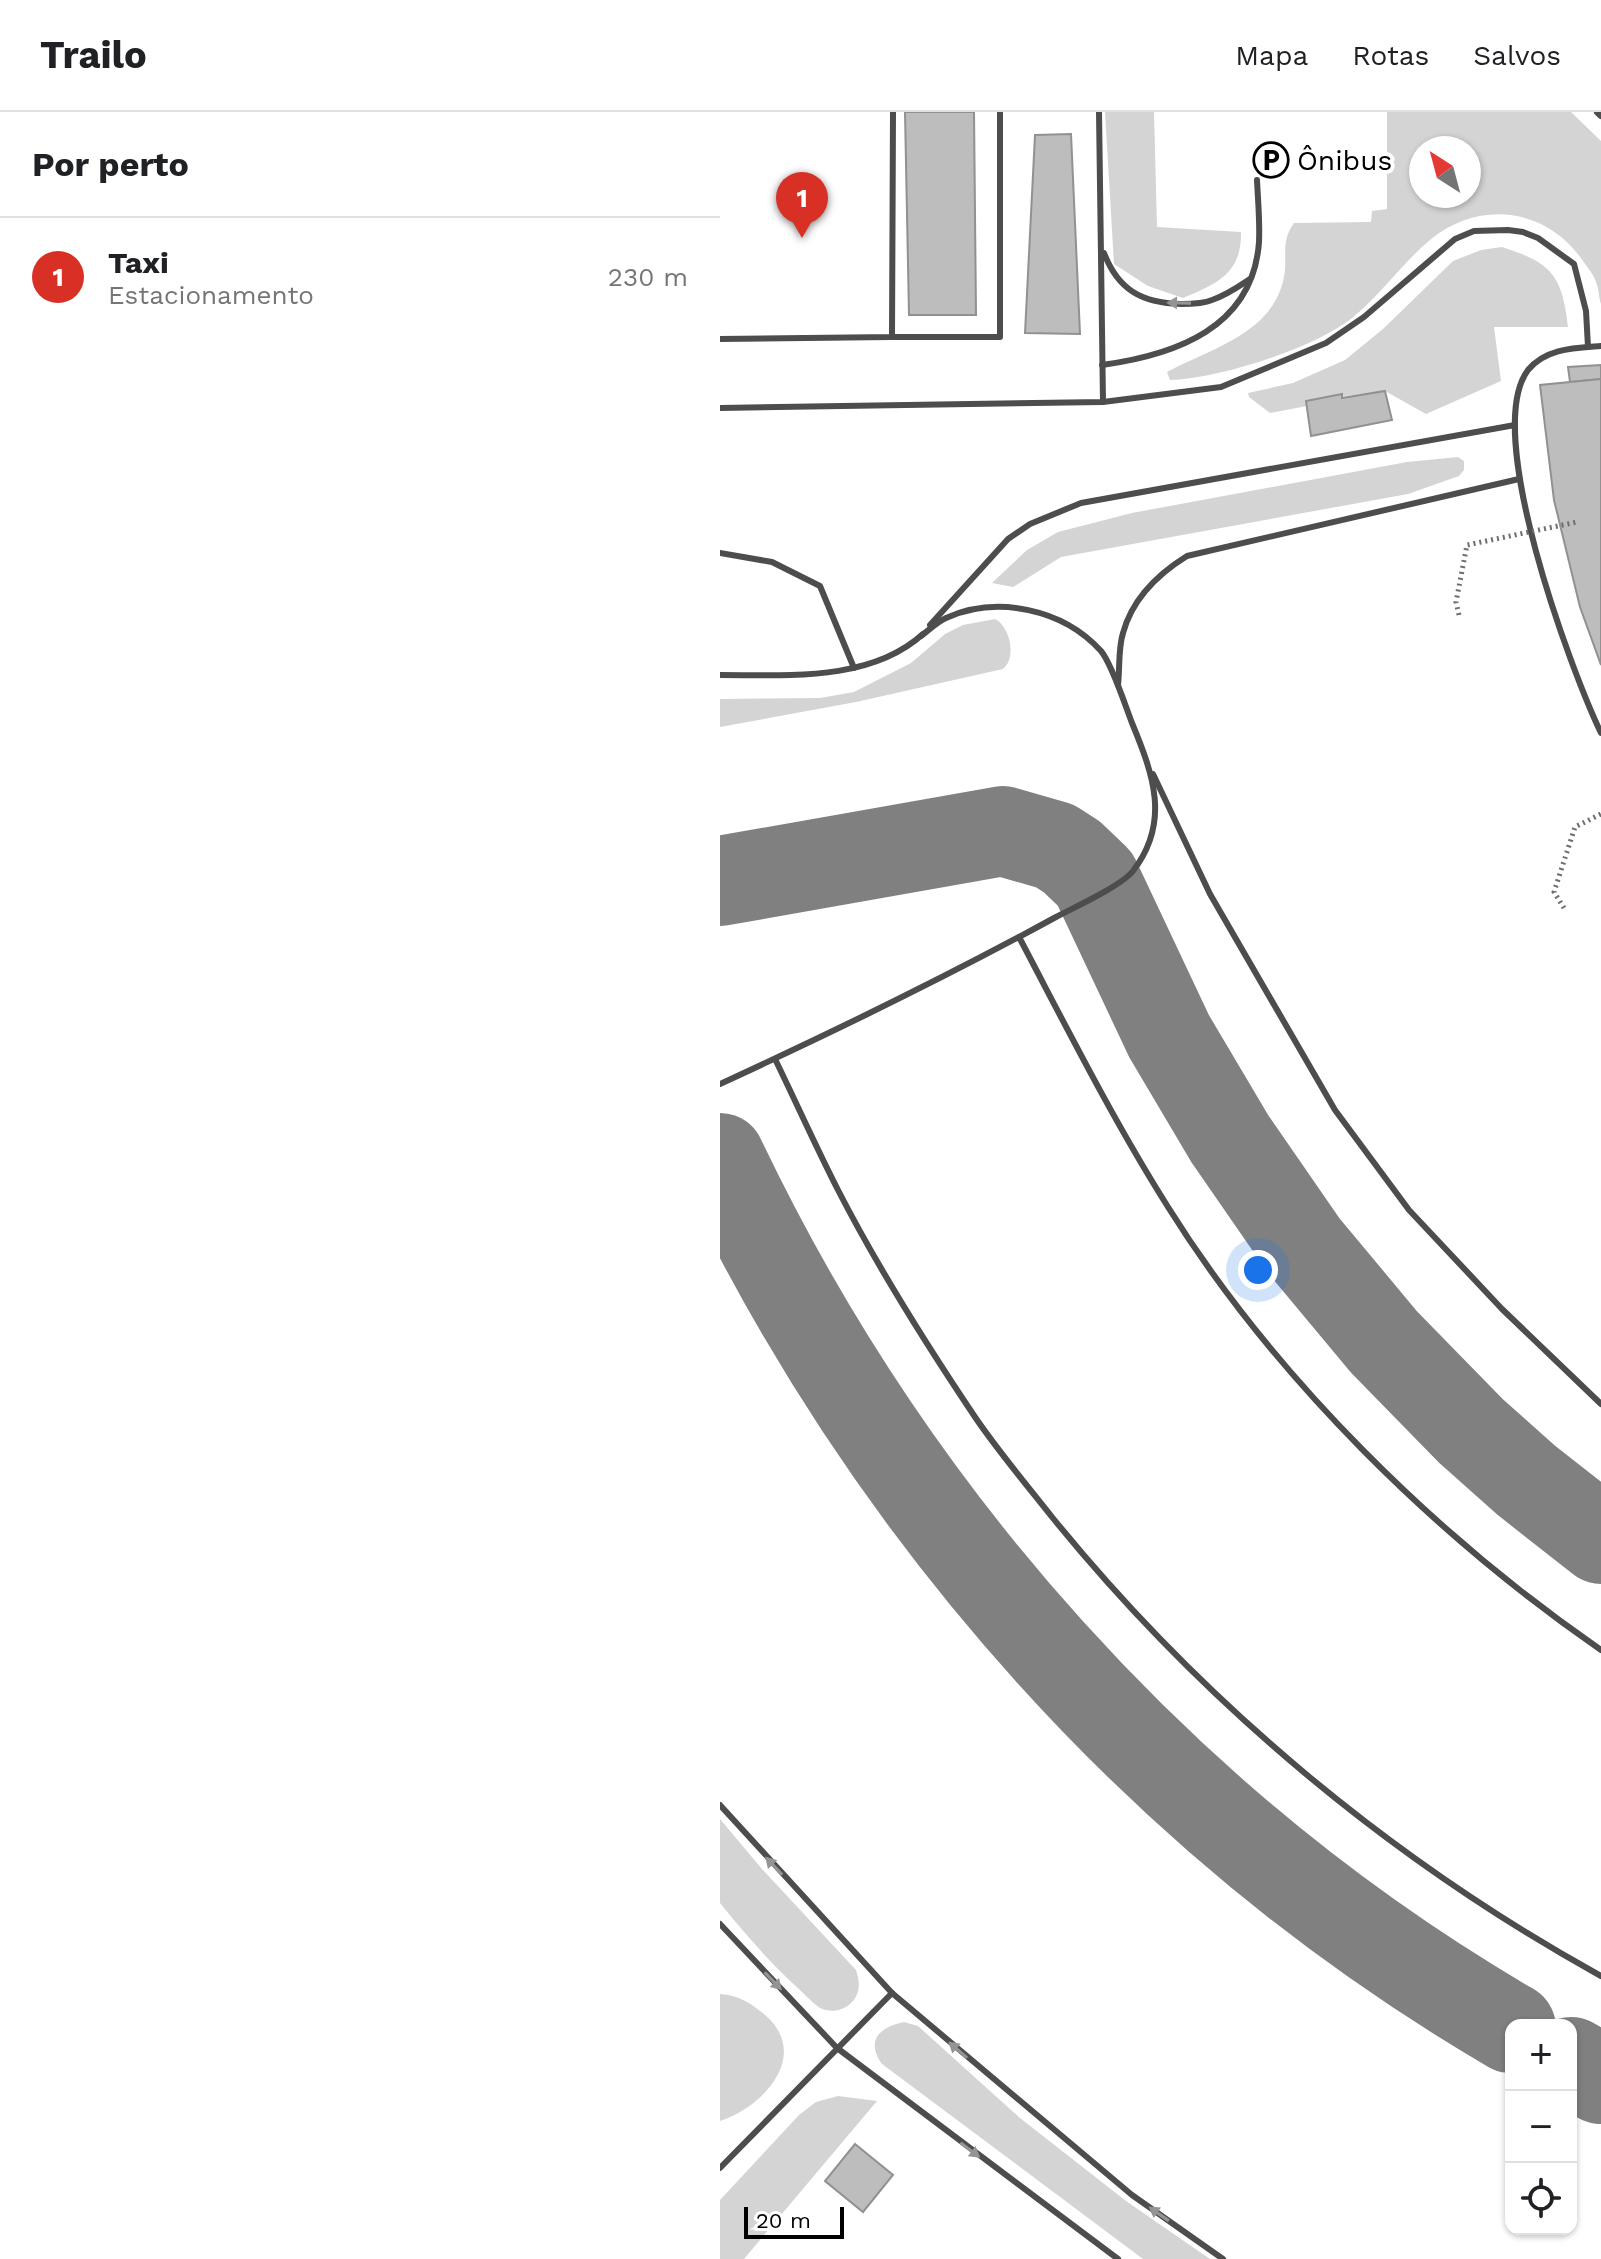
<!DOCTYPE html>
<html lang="pt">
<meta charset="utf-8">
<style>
body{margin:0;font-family:"Work Sans",sans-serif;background:#f6f6f6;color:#202124}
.controls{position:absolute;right:24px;bottom:24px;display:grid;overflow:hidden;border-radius:16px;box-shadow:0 2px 6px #0004}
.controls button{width:72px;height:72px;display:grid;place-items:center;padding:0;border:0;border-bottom:2px solid #e0e0e0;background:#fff;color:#202124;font:40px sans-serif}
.compass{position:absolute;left:689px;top:24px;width:72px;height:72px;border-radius:50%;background:#fff;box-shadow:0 2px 6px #0004;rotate:324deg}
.scale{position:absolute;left:24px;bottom:20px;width:100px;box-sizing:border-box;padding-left:8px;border:4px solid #000;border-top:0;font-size:22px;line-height:28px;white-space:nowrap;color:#000;-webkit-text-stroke:6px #fff;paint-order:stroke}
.you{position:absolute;left:538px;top:1158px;width:28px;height:28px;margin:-20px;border:6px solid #fff;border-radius:50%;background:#1a73e8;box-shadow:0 0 0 12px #1a73e833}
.badge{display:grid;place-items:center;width:52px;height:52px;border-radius:50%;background:#d93025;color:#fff;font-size:26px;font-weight:700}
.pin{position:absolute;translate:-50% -66px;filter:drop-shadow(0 2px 4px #0008)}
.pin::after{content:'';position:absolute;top:42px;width:28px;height:24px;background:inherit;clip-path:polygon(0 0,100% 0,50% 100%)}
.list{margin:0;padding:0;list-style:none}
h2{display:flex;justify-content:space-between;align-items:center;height:104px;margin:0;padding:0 32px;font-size:34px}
h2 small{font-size:26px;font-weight:400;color:#757577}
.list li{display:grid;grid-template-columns:52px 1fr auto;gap:24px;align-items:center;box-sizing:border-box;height:120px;padding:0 32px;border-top:2px solid #e0e0e0}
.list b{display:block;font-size:30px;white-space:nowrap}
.list p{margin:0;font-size:26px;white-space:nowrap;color:#757577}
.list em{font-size:26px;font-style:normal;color:#757577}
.icon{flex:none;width:44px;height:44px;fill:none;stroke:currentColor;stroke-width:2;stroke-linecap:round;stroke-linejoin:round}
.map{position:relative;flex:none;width:881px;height:2147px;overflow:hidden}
header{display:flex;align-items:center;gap:48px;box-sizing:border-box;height:112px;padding:0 40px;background:#fff;border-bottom:2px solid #e0e0e0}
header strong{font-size:38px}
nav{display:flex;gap:44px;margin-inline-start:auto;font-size:28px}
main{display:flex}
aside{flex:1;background:#fff}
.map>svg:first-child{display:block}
</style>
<header>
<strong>Trailo</strong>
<nav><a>Mapa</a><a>Rotas</a><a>Salvos</a></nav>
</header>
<main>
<aside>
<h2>Por perto<small></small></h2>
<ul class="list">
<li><span class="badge">1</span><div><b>Taxi</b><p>Estacionamento</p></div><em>230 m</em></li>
</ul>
</aside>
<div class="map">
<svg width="881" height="2147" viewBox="0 0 881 2147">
<rect width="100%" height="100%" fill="#fff"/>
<g fill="#d4d4d4" fill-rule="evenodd">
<path d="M385 0H434L437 115 521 120C522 162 496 172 463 186L428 174 394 152Z"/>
<path d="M667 0H851L881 29V192C879 187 879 177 876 170 874 163 868 156 863 149 827 96 760 87 710 128 682 151 661 183 632 206 595 236 498 267 450 268L447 260C491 236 553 222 564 165 568 143 560 131 574 111L651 110 652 99 667 97ZM701 36H749V84H701Z"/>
<path d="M782 135C832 151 842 163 848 215H774L781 269 706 302 665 279 587 289V294L550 301 529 285 528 281 573 271 625 248 663 217 733 149 761 138Z"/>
<path d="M738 345 744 349V358L739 364 688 382 341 445 293 475 272 471 307 438 338 420 412 401 687 350Z"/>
<path d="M275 507C290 514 297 546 283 557L136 590 0 615V587L100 586 134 580 191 551 225 522 243 513Z"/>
<path d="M0 1707 42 1757 136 1858C140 1870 141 1882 130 1892 122 1899 110 1901 100 1896 94 1892 87 1885 81 1879 52 1853 25 1822 0 1791Z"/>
<path d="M0 1882C16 1883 28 1889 40 1899 93 1938 48 1993 0 2009Z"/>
<path d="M184 1910 198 1914 300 2006 406 2089 490 2147H423L162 1952C145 1928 160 1915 184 1910Z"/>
<path d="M118 1984 157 1989 24 2147H0V2088L79 2003 96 1990Z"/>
</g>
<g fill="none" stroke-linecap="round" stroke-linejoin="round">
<g stroke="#808080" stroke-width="90">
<path d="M0 769 283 719 335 734 352 745 375 767 449 924 510 1027 584 1134 664 1230 751 1319 806 1368 881 1427"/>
<path d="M0 1046C171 1405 446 1715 791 1916"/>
<path d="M851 1950 881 1967"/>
</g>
</g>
<g fill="#bdbdbd" stroke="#919191" stroke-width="2">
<path d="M185 0H254L256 203H189Z"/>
<path d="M351 22 360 222 305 221 315 23Z"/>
<path d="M881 253V267L850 270 848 255Z"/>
<path d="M881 267V553L860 495 834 388 820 273Z"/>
<path d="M665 279 672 308 591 324 586 289 622 282V286Z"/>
<path d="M135 2032 173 2063 143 2100 105 2069Z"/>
</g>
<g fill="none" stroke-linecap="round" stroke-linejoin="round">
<path stroke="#6f6f6f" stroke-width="5" stroke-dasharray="2 4" stroke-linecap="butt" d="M844 796 834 780 855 715 881 702"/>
<g stroke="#4d4d4d" stroke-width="6">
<path d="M379 0 383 290"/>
<path d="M384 141C398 178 422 191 461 192 471 192 483 192 492 188 507 183 518 175 530 167"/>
<path d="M172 225H280V0"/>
<path d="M0 227 172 225 173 0"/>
<path d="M881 234C855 236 826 236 808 258 762 319 850 556 881 621"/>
<path d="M382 253C455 243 533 216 539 130 540 110 538 89 537 68"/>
<path d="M0 296 383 290 501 275 606 231 644 205 735 127 754 119 788 118 803 120 818 126 854 152 866 199 868 235"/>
<path d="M0 441 52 450 100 474 134 556"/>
<path d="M210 513 288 427 310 412 361 391 795 313"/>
<path d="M0 563C67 563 150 570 203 522"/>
<path d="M398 573C400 556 398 537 403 521 412 488 438 462 467 444L799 367"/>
<path d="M433 662 490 782 615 998 689 1098 782 1197 881 1292"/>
<path d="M299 825C347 916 393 1008 448 1095 555 1266 716 1424 881 1538"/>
<path d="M55 947C76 990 96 1035 118 1078 158 1156 206 1232 255 1305 278 1339 306 1372 332 1405 483 1591 671 1748 881 1864"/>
<path d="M0 972C113 920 226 865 336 805 355 795 401 774 413 759 451 710 433 662 412 611 405 593 392 552 381 539 343 497 277 483 226 506 217 510 209 518 201 524"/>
<path d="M0 1693 172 1881 412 2083 503 2147"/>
<path d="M0 1812 117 1936 398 2147"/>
<path d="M0 2056 172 1881"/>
</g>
<path stroke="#4d4d4d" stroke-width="8" d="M878 0 881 3"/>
<path stroke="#6f6f6f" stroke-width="5" stroke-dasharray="2 4" stroke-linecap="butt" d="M739 503 736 490 747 433 857 410"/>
</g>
<defs><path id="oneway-solid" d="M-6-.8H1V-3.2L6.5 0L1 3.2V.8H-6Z" transform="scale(2)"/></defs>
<g fill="#949494">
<use href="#oneway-solid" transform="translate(459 191) rotate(-179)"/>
<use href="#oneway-solid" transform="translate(54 1754) rotate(-133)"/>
<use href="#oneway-solid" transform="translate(53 1869) rotate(46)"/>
<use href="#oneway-solid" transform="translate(238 1938) rotate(-139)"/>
<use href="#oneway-solid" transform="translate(250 2038) rotate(37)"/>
<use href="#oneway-solid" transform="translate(439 2102) rotate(-145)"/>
</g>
<defs>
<symbol id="parking-ring" viewBox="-11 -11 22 22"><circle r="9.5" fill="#fff" stroke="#000" stroke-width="1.5"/><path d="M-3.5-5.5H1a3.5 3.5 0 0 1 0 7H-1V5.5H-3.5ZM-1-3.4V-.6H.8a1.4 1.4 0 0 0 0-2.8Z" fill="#000"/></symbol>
</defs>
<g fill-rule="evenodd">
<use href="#parking-ring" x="531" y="28" width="40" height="40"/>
</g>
<g text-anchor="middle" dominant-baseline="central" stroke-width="8" stroke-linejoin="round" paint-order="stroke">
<g font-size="28" fill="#000" stroke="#fff" text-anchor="start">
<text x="577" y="48">Ônibus</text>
</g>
</g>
</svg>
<div class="controls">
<button>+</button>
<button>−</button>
<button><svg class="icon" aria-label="locate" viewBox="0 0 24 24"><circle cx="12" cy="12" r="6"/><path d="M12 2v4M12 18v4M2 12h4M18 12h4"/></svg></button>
</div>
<svg class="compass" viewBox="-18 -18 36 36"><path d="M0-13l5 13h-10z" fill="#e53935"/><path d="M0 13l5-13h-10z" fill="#757577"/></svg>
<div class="scale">20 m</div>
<div class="you"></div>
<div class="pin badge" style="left:82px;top:126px">1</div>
</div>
</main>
